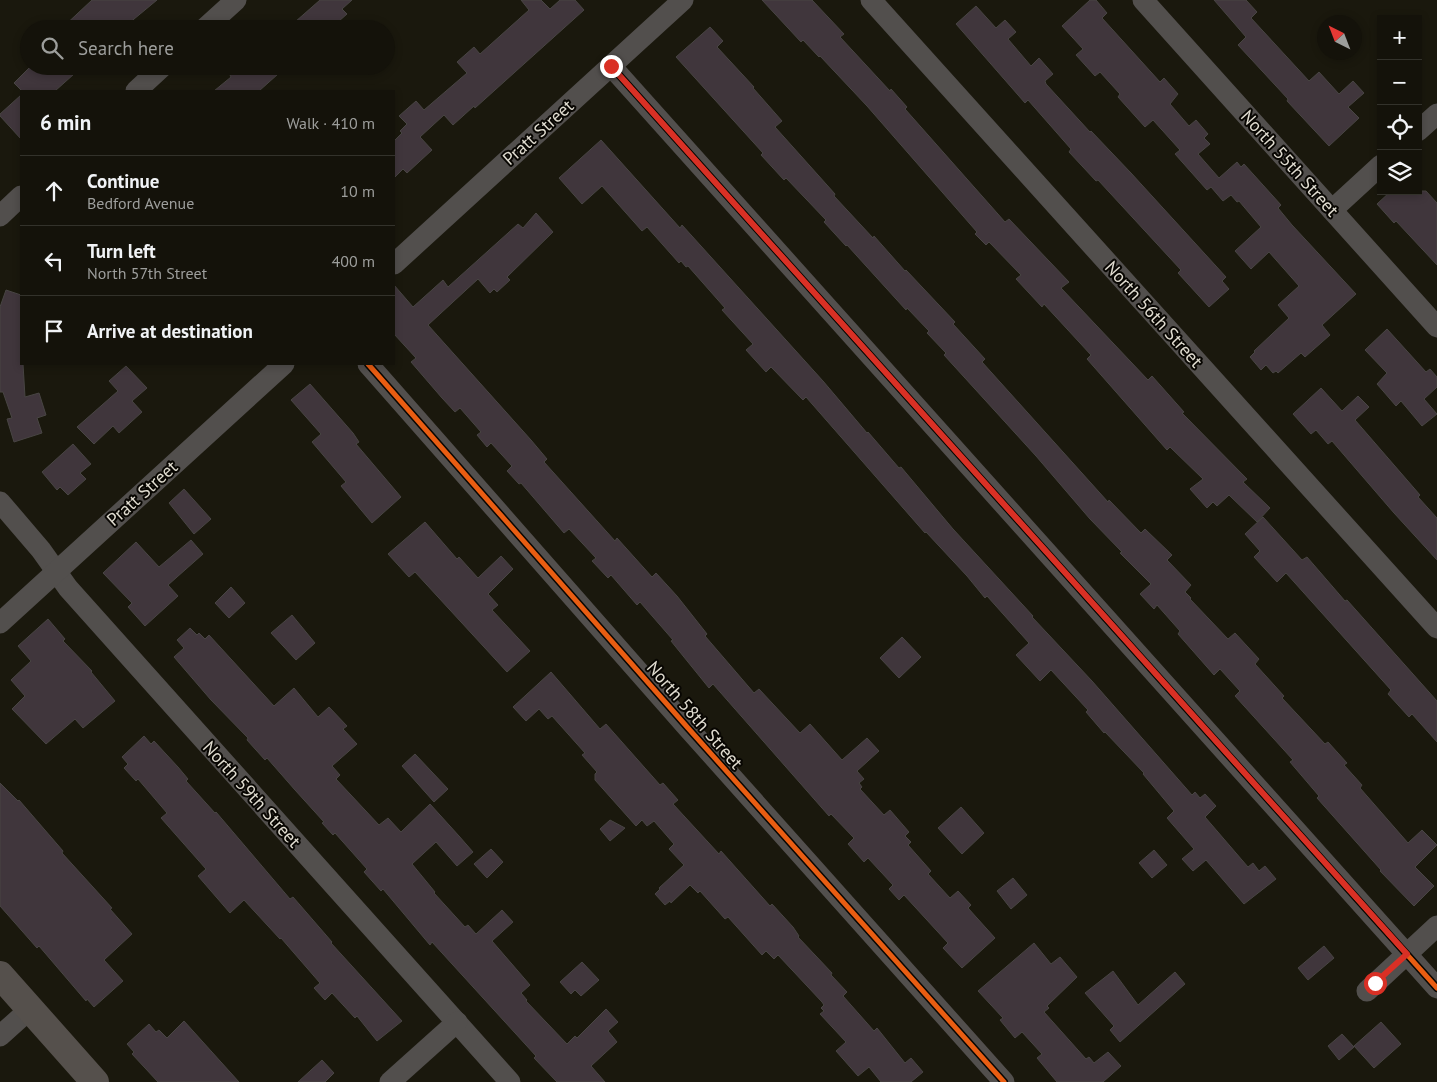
<!DOCTYPE html>
<meta charset="utf-8">
<style>
body{margin:0;font-family:"PT Sans",sans-serif;background:#212018;color:#f1f3f6}
.controls{position:absolute;right:15px;top:15px;display:grid;overflow:hidden;border-radius:0px;box-shadow:0 2px 8px #0003}
.controls button{width:45px;height:45px;display:grid;place-items:center;padding:0;border:0;border-bottom:1px solid #33322b;background:#14120a;color:#f1f3f6;font:25px sans-serif}
.compass{position:absolute;left:1317px;top:15px;width:45px;height:45px;border-radius:50%;background:#14120a;box-shadow:0 2px 8px #0003;rotate:318deg}
.stop{position:absolute;width:15px;height:15px;margin:-11px;border:4px solid #d93025;border-radius:50%;background:#fff}
.stop.end{background:#d93025;border-color:#fff;box-shadow:0 1px 5px #0008}
.list{margin:0;padding:0;list-style:none}
h2{display:flex;justify-content:space-between;align-items:center;height:65px;margin:0;padding:0 20px;font-size:21px}
h2 small{font-size:16px;font-weight:400;color:#9d9e9c}
.list li{display:grid;grid-template-columns:32px 1fr auto;gap:15px;align-items:center;box-sizing:border-box;height:70px;padding:0 20px;border-top:1px solid #33322b}
.list b{display:block;font-size:19px;white-space:nowrap}
.list p{margin:0;font-size:16px;white-space:nowrap;color:#9d9e9c}
.list em{font-size:16px;font-style:normal;color:#9d9e9c}
.icon{flex:none;width:28px;height:28px;fill:none;stroke:currentColor;stroke-width:2;stroke-linecap:round;stroke-linejoin:round}
.map{position:relative;flex:none;width:1437px;height:1082px;overflow:hidden}
.search{position:absolute;background:#14120a;box-shadow:0 2px 8px #0003;left:20px;top:20px;width:375px;height:55px;display:flex;align-items:center;gap:12px;box-sizing:border-box;padding:0 18px;border-radius:28px;color:#9d9e9c;font-size:19px}
.panel{position:absolute;background:#14120a;box-shadow:0 2px 8px #0003;left:20px;top:90px;width:375px;height:275px;border-radius:0px}
.map>svg:first-child{display:block}
</style>
<div class="map">
<svg width="1437" height="1082" viewBox="0 0 1437 1082">
<rect width="100%" height="100%" fill="#1a180d"/>
<g fill="#40363c" stroke="#484543">
<path d="M92 0H157L122 29H61Z"/>
<path d="M320 0H352L342 9 347 14 330 29H287Z"/>
<path d="M521 0H541L550 9 560 0H575L584 10 475 108 474 106 453 125 444 115 420 137 432 150 407 173 403 169 394 178V141L402 133 400 131 407 124 399 116 416 101 424 110 467 73 457 62 474 47 480 54 529 10Z"/>
<path d="M762 0H812L844 34 840 37 890 91 891 89 907 107 905 109 1005 222 1009 219 1069 282 1061 288 1148 380 1152 376 1184 412 1182 413 1247 479 1243 482 1270 508 1257 522 1229 495 1217 506 1213 502 1207 508 1190 489 1203 479 1170 447 1167 450 1087 359 1091 355 1044 304 1042 307 1016 279 1021 275 989 242 986 245 975 234 977 232 867 106 820 56 819 57 803 40 801 42Z"/>
<path d="M1090 0H1096L1107 13 1102 18 1160 82 1164 78 1178 94 1170 104 1189 126 1196 120 1208 134 1204 138 1210 144 1198 154 1219 178 1237 162 1241 167 1244 164 1281 205 1278 208 1292 225 1356 294 1322 325 1330 335 1305 357 1301 353 1278 373 1276 371 1273 373 1266 365 1261 370 1250 357 1255 352 1254 351 1289 318 1278 305 1299 286 1269 252 1251 269 1235 251 1261 227 1239 201 1237 202 1231 195 1223 201 1211 187 1207 190 1175 154 1180 150 1153 120 1145 127 1118 97 1120 94 1100 72 1095 76 1076 55 1083 49 1062 26Z"/>
<path d="M1214 0H1246L1257 12 1251 18 1309 81 1319 72 1339 94 1353 81 1364 93 1348 107 1359 118 1329 146 1287 101 1288 99 1238 45 1246 37Z"/>
<path d="M976 6 996 28 1005 20 1016 32 1008 39 1031 66 1039 58 1053 74 1045 81 1046 84 1090 132 1091 131 1131 173 1226 277 1222 281 1229 289 1209 307 1178 273 1181 270 1098 180 1096 181 1069 152 1071 149 1028 100 1025 103 956 24Z"/>
<path d="M710 27 723 41 717 47 754 87 753 88 782 121 775 127 835 194 834 196 873 238 874 236 905 271 906 270 955 322 953 324 985 359 982 362 1108 502 1109 500 1141 533 1145 529 1172 555 1167 560 1191 585 1185 592 1191 598 1190 599 1228 639 1235 633 1259 659 1255 664 1284 696 1282 698 1325 744 1328 742 1347 763 1344 765 1362 785 1360 788 1408 843 1422 830 1437 845 1415 867 1434 886 1414 906 1380 871 1381 870 1317 798 1319 796 1290 762 1293 760 1235 696 1240 691 1220 669 1214 675 1178 634 1180 631 1157 605 1154 609 1140 594 1151 584 1120 553 1122 552 1090 519 1036 456 944 355 946 353 927 333 929 331 907 308 906 310 847 245 846 246 824 222 826 220 786 178 784 180 761 155 763 153 676 57Z"/>
<path d="M31 66H83L55 91H22L14 83Z"/>
<path d="M239 66H287L259 91H214L231 77 230 75Z"/>
<path d="M21 95V139L0 116V114Z"/>
<path d="M601 140 680 228 682 225 823 381 867 433 868 432 899 468 901 467 953 529 1033 616 1032 617 1092 681 1192 795 1195 792 1200 798 1205 794 1216 806 1205 817 1248 867 1253 863 1259 871 1265 866 1276 879 1244 904 1206 860 1193 871 1182 859 1194 849 1167 818 1174 811 1143 774 1144 773 1105 732 1104 733 1086 712 1088 710 1051 670 1040 681 1016 655 1029 643 987 596 985 598 967 576 926 532 925 533 806 397 803 400 771 367 766 372 746 350 753 344 722 310 725 308 688 266 686 267 681 261 679 263 647 227 642 231 602 186 582 204 559 178Z"/>
<path d="M1391 191H1426L1437 203V265L1396 221 1394 223 1377 204Z"/>
<path d="M536 213 553 232 507 277 510 280 497 292 494 289 490 293 478 279 428 325 531 440 547 459 544 462 615 541 617 538 652 577 656 573 677 596 707 634 705 636 754 693 759 689 800 733 810 724 842 760 867 738 879 751 857 771 864 779 859 783 862 787 860 789 884 815 890 810 909 832 905 836 911 842 908 845 931 871 928 874 950 898 958 891 971 905 968 908 995 938 962 968 943 948 948 943 904 895 899 900 889 889 893 885 868 858 864 862 848 844 854 838 831 814 829 816 713 684 709 688 671 641 673 640 640 602 637 605 611 575 608 578 592 561 596 558 569 529 564 533 521 483 519 484 507 471 512 466 491 443 487 447 477 435 481 432 460 408 455 412 442 398 411 362 416 358 394 334V285L413 307 443 280 448 287 518 224 523 228Z"/>
<path d="M6 290 21 295V364H23L25 397 39 393 46 415 37 418 42 433 14 442 7 419 12 418 3 392H0V307Z"/>
<path d="M1387 329 1426 372 1430 369 1437 377V387L1424 399 1437 414 1422 426 1401 401 1396 406 1377 384 1387 373 1365 350Z"/>
<path d="M126 366 147 388 132 401 142 412 119 433 113 426 94 444 77 427 118 391 109 381Z"/>
<path d="M310 384 353 433 359 442 356 444 401 497 372 523 341 486 346 482 312 442 321 434 291 400Z"/>
<path d="M1321 388 1342 411 1358 396 1369 407 1355 420 1420 495 1418 497 1437 518V560L1394 513 1332 441 1328 444 1316 430 1311 434 1293 414Z"/>
<path d="M73 444 91 464 80 473 86 479 68 495 60 487 57 490 42 472Z"/>
<path d="M184 489 211 519 194 534 169 503Z"/>
<path d="M1263 517 1302 560 1307 557 1345 601 1347 600 1437 701V742L1412 714 1409 717 1388 694 1391 690 1286 573 1277 582 1254 557 1260 551 1245 534Z"/>
<path d="M425 522 457 559 459 557 478 578 501 556 513 569 488 594 498 605 492 610 530 651 507 672 415 572 409 577 388 554Z"/>
<path d="M191 540 203 554 168 585 178 596 145 626 128 607 132 603 103 573 136 542 159 567Z"/>
<path d="M231 587 245 603 229 618 215 603Z"/>
<path d="M292 615 315 643 296 660 271 633Z"/>
<path d="M48 619 65 639 63 641 92 671 91 672 115 701 83 728 75 719 46 744 12 709 25 696 11 680 31 661 18 646Z"/>
<path d="M190 628 197 635 199 633 205 639 209 635 274 706 294 688 318 717 329 707 347 726 343 729 357 744 332 766 340 775 336 779 379 825 388 818 401 832 430 804 459 836 473 852 457 866 436 842 412 864 435 892 434 893 465 927 468 925 476 934 502 910 513 922 492 941 530 985 521 993 527 1000 526 1001 567 1044 575 1036 577 1038 606 1009 618 1022 608 1031 617 1042 591 1066 605 1082H557L534 1058 536 1056 432 942 430 945 383 889 381 891 364 872 367 869 335 833 333 835 322 823 324 822 295 790 267 758 265 760 247 740 248 738 211 700 174 657 184 648 177 640Z"/>
<path d="M902 637 921 657 899 678 880 658Z"/>
<path d="M551 672 600 729 606 724 660 785 663 783 678 800 673 804 719 854 721 851 770 906 772 904 793 927 799 936 798 937 832 973 831 975 847 992 843 996 874 1031 877 1028 905 1063 911 1058 923 1072 911 1082H881L869 1067 858 1076 836 1051 846 1042 820 1014 824 1011 821 1008 824 1005 822 1002 778 955 774 959 766 951 762 955 728 917 725 919 700 891 698 893 690 885 671 903 670 901 665 905 655 894 660 889 659 888 684 865 669 849 674 844 654 821 647 826 642 820 636 826 595 780V774L597 772 582 755 585 753 552 716 548 719 539 709 526 721 513 707Z"/>
<path d="M144 736 151 744 154 741 178 767 188 779 186 781 215 813 216 812 290 899 293 897 332 942 331 943 402 1021 377 1041 357 1016 355 1018 332 993 325 1000 314 988 320 983 281 938 280 939 244 900 230 913 198 876 206 869 161 818 167 813 138 779 136 781 124 768 128 764 122 757Z"/>
<path d="M415 754 448 789 434 802 402 766Z"/>
<path d="M0 783 18 801 19 800 63 851 62 853 112 908 110 909 132 934 104 960 123 981 94 1007 87 999 86 1001 39 946 37 948 0 906Z"/>
<path d="M961 807 984 833 962 854 938 828Z"/>
<path d="M610 820 625 828 610 841 600 829Z"/>
<path d="M491 849 503 862 487 878 474 864Z"/>
<path d="M1154 850 1167 865 1152 878 1139 863Z"/>
<path d="M1013 878 1027 895 1011 909 997 891Z"/>
<path d="M1034 943 1051 964 1060 957 1077 977 1047 1006 1049 1008 1044 1012 1086 1059 1089 1057 1094 1063 1108 1052 1121 1066 1103 1082H1057L1037 1058 1042 1054 1022 1032 1015 1038 1000 1020 1003 1018 978 991Z"/>
<path d="M1324 946 1334 958 1308 980 1298 968Z"/>
<path d="M582 962 599 980 581 996 575 990 571 994 560 982Z"/>
<path d="M1113 971 1138 1005 1175 972 1185 984 1120 1042 1110 1030 1114 1026 1085 993Z"/>
<path d="M184 1021 239 1082H158L132 1054 134 1052 127 1044 149 1024 156 1032 159 1030 167 1038Z"/>
<path d="M1381 1022 1401 1044 1374 1068 1354 1046Z"/>
<path d="M1342 1034 1354 1047 1339 1060 1328 1046Z"/>
<path d="M322 1060 334 1073 325 1082H298Z"/>
</g>
<g fill="none" stroke-linecap="round" stroke-linejoin="round">
<g stroke="#524f4d" stroke-width="21">
<path d="M871 0 1437 628"/>
<path d="M1143 0 1437 327"/>
<path d="M204 29 236 0"/>
<path d="M611 66 1437 988"/>
<path d="M136 91 163 66"/>
<path d="M1418 131 1437 114"/>
<path d="M1332 210 1381 165"/>
<path d="M0 216 21 196"/>
<path d="M394 264 683 0"/>
<path d="M368 364 688 728 1004 1082"/>
<path d="M0 502 41 550 68 588 510 1082"/>
<path d="M0 623 284 364"/>
<path d="M1367 991 1437 926"/>
<path d="M0 1036 30 1009"/>
<path d="M390 1082 457 1022"/>
</g>
<path stroke="#55504c" stroke-width="28" d="M0 975 95 1082"/>
<defs>
<g id="cycleway">
<path d="M611 66 1437 988"/>
<path d="M368 364 688 728 1004 1082"/>
</g>
</defs>
<use href="#cycleway" stroke="#080602" stroke-width="8"/>
<use href="#cycleway" stroke="#e95d12" stroke-width="5"/>
</g>
<g fill="none" stroke-linecap="round" stroke-linejoin="round">
<path stroke="#d93025" stroke-width="6" d="M611 66 1407 954 1375 983"/>
</g>
<g text-anchor="middle" dominant-baseline="central" stroke-width="4" stroke-linejoin="round" paint-order="stroke">
<g font-size="18" fill="#e0dcd0" stroke="#080602">
<text transform="translate(538 132) rotate(-42)">Pratt Street</text>
<text transform="translate(1290 163) rotate(48)">North 55th Street</text>
<text transform="translate(1154 314) rotate(48)">North 56th Street</text>
<text transform="translate(142 493) rotate(-42)">Pratt Street</text>
<text transform="translate(695 715) rotate(49)">North 58th Street</text>
<text transform="translate(252 794) rotate(48)">North 59th Street</text>
</g>
</g>
</svg>
<div class="controls">
<button>+</button>
<button>−</button>
<button><svg class="icon" aria-label="locate" viewBox="0 0 24 24"><circle cx="12" cy="12" r="6"/><path d="M12 2v4M12 18v4M2 12h4M18 12h4"/></svg></button>
<button><svg class="icon" aria-label="layers" viewBox="0 0 24 24"><path d="M12 4l9 5-9 5-9-5zM3 14l9 5 9-5"/></svg></button>
</div>
<svg class="compass" viewBox="-18 -18 36 36"><path d="M0-13l5 13h-10z" fill="#e53935"/><path d="M0 13l5-13h-10z" fill="#9d9e9c"/></svg>
<div class="stop" style="left:1375px;top:983px"></div>
<div class="stop end" style="left:611px;top:66px"></div>
<div class="search"><svg class="icon" aria-label="search" viewBox="0 0 24 24"><circle cx="10" cy="10" r="6"/><path d="M15 15l6 6"/></svg>Search here</div>
<section class="panel">
<h2>6 min<small>Walk · 410 m</small></h2>
<ul class="list">
<li><svg class="icon" aria-label="ahead" viewBox="0 0 24 24"><path d="M12 20V5M6 11l6-6 6 6"/></svg><div><b>Continue</b><p>Bedford Avenue</p></div><em>10 m</em></li>
<li><svg class="icon" aria-label="left" viewBox="0 0 24 24"><path d="M17 20v-9H6M10 6l-5 5 5 5"/></svg><div><b>Turn left</b><p>North 57th Street</p></div><em>400 m</em></li>
<li><svg class="icon" aria-label="arrive" viewBox="0 0 24 24"><path d="M6 21V4h12l-3 4 3 4H6"/></svg><div><b>Arrive at destination</b></div></li>
</ul>
</section>
</div>
